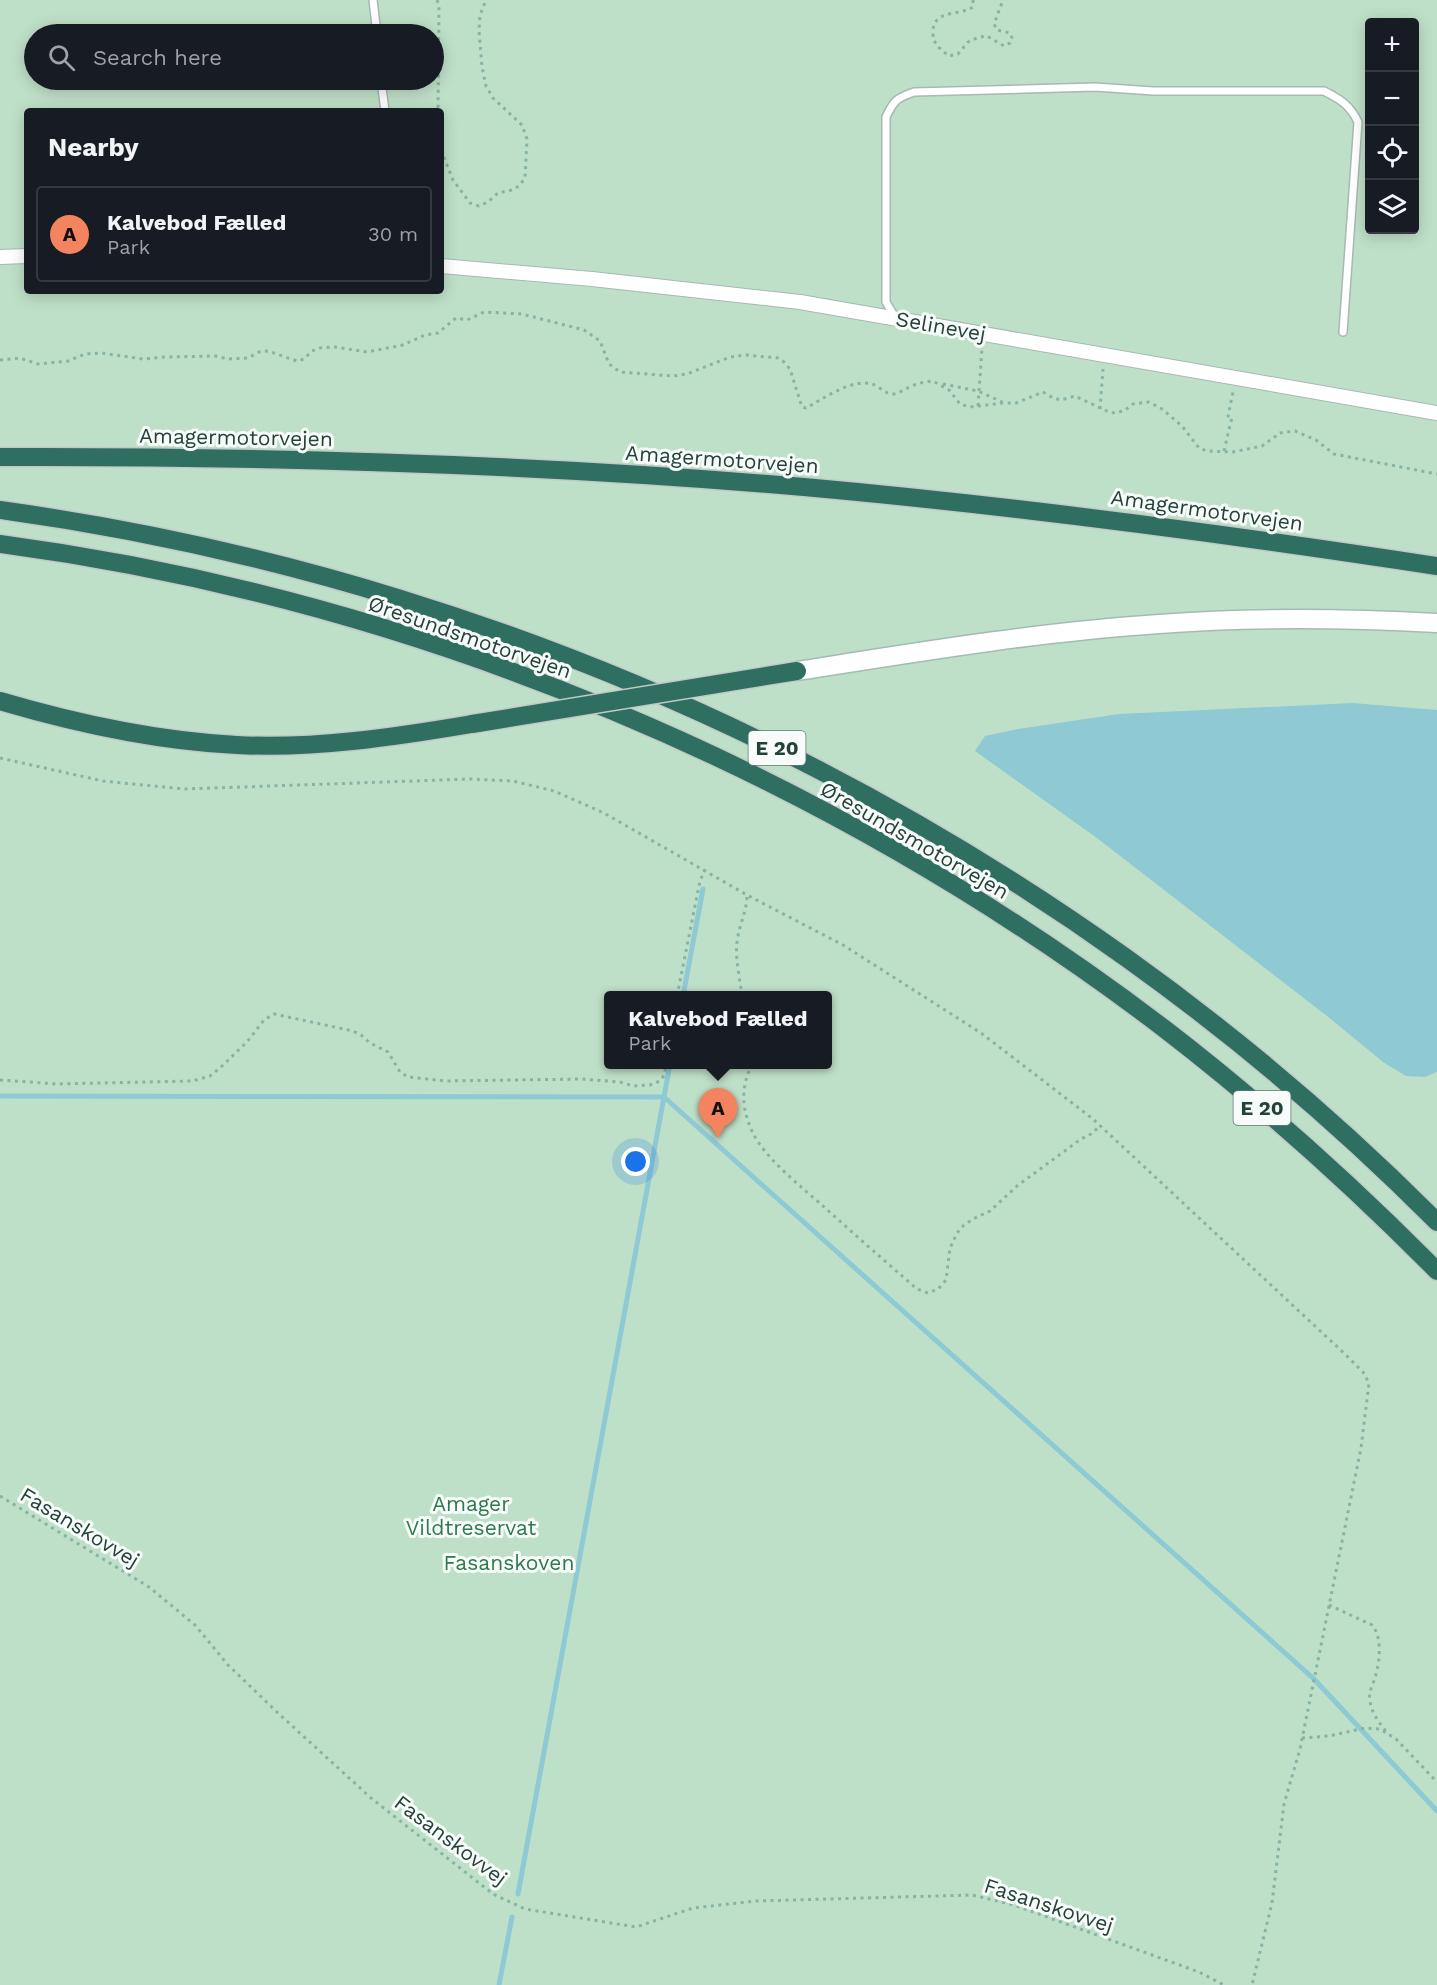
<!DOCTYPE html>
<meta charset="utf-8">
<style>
body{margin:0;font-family:"Work Sans",sans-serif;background:#20242c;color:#f1f3f6}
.controls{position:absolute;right:18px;top:18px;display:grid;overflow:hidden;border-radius:6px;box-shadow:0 3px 15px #0003}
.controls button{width:54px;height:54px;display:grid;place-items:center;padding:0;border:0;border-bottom:2px solid #363941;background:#171b24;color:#f1f3f6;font:30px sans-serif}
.you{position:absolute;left:636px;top:1162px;width:21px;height:21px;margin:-15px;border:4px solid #fff;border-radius:50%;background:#1a73e8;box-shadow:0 0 0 9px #1a73e833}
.badge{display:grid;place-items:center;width:39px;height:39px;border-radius:50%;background:#f4845f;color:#111;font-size:20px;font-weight:700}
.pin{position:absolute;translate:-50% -50px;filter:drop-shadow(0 2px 3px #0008)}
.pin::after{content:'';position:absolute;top:32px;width:21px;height:18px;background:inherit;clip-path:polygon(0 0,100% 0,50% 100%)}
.popup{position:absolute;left:604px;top:991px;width:228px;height:78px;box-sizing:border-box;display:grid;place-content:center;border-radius:6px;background:#171b24;filter:drop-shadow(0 2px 4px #0005);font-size:20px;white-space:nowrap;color:#9ea1a6}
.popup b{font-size:22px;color:#f1f3f6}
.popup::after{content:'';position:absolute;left:50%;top:100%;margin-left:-12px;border:12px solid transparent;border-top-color:#171b24}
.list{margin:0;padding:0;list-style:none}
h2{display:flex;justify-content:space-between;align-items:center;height:78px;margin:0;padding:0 24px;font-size:26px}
h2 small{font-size:20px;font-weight:400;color:#9ea1a6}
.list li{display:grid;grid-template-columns:39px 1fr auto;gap:18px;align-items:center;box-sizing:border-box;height:96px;margin:0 12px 12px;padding:0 12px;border:2px solid #363941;border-radius:6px}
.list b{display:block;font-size:22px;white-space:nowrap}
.list p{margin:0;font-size:20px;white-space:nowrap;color:#9ea1a6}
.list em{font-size:20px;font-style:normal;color:#9ea1a6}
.icon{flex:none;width:33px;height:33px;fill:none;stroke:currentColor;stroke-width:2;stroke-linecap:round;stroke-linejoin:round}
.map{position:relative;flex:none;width:1437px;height:1985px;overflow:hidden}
.search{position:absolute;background:#171b24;box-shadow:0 3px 15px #0003;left:24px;top:24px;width:420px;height:66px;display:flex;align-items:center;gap:15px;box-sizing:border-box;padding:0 21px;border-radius:33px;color:#9ea1a6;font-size:22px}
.panel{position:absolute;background:#171b24;box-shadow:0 3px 15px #0003;left:24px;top:108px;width:420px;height:186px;border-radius:6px}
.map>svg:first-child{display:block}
</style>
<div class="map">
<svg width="1437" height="1985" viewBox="0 0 1437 1985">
<rect width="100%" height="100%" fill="#e6efeb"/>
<path fill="#bfe0c8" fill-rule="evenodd" d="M0 0H1437V1985H0ZM1370 22H1414V230H1370ZM34 34H434V80H34ZM27 111H441V291H27ZM608 996H828V1064H608Z"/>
<path fill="#8ec9d4" d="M1353 703 1437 710V1072L1425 1077 1406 1076 1383 1062 1327 1016 1097 838 975 751 985 736 1018 729 1119 714Z"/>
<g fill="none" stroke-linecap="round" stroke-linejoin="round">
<g stroke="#8ec9d4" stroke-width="5">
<path d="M683 996 703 889"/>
<path d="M0 1096 664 1097 1314 1679 1437 1811"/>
<path d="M518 1894 670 1064"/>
<path d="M499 1985 512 1917"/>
</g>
<defs>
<g id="lane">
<path d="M373 0 377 34"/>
<path d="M381 80 385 111"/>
<path d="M896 319 886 302V117C894 100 897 98 914 92L1095 87 1153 91H1324C1340 99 1350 105 1358 122L1343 332"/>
</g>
<g id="street">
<path d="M0 257 27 256"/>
<path d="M441 266 592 279 800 302 1437 413"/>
</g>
<path id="secondary" d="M797 671C918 652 1038 632 1159 624 1251 617 1345 618 1437 623"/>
<g id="highway">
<path d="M0 457C268 456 537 464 804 487 1016 506 1227 534 1437 566"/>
<path d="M0 510C539 584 1053 835 1437 1222"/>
<path d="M0 544C421 600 829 773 1166 1030 1262 1104 1352 1185 1437 1271"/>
<path d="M0 701C78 724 156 741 237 745 315 749 395 737 472 724"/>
</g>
</defs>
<use href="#lane" stroke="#a8b8b2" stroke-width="10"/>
<use href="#street" stroke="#a8b8b2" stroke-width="16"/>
<use href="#secondary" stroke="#a4bbb3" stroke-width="21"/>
<use href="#highway" stroke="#c2cac8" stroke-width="21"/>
<g stroke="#86b3a5" stroke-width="3" stroke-dasharray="3 4.5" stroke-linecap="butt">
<path d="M437 0 439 6 438 111"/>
<path d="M973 0V7C960 16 932 9 933 33 933 44 940 49 949 56L958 54 968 42 979 37 987 36 1004 46 1010 43 1012 38 1010 33 997 30 994 24 1003 0"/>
<path d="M441 150 453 180 470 203 479 206 488 202 498 193 512 190 519 186 525 178 527 139 522 125 493 98 486 86 482 67 479 31 480 15 486 0"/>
<path d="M0 360 20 358 38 364 68 361 85 354 101 353 143 359 166 357 215 356 228 359 248 358 259 352 268 351 297 361 304 359 312 351 320 348 335 347 367 352 403 345 425 335 438 333 456 318 467 320 484 312 522 314 584 330 600 341 609 364 620 372 673 376 687 374 730 357 746 355 778 358 784 362 790 369 802 407 806 408C823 399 852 378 872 384 879 386 885 394 893 394 899 394 904 389 910 387 917 383 925 382 933 381L949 390 960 404 970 407 1003 403H1016L1043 392 1053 398 1061 400 1075 396 1111 413 1124 411 1133 404 1149 402 1162 409 1182 426 1199 448 1207 451 1233 452 1262 446 1280 433 1295 431 1316 440 1334 454 1437 474"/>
<path d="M943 384 978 391 1002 402"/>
<path d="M978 406 982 348"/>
<path d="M1100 409 1103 369"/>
<path d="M1224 451 1232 417 1228 416 1233 392"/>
<path d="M0 758 103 781 184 789 471 779 513 781 554 791 604 813 747 895 843 945 981 1033 1093 1119 1346 1355 1363 1372 1369 1383 1361 1448 1300 1749 1284 1804 1272 1903 1252 1985"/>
<path d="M677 996 700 881 705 869"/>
<path d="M742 996C740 979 735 959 737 942 739 925 747 911 747 895"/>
<path d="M752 1064C741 1087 741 1107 752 1131 764 1158 802 1187 824 1207 855 1235 886 1262 917 1289L928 1293 938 1289 946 1280 950 1248 957 1233 964 1225 973 1219 990 1211 1017 1186 1081 1139 1091 1134 1100 1126"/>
<path d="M0 1080 57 1084 192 1081 210 1076 221 1067 247 1042 264 1020 274 1014 353 1031 361 1035 370 1043 388 1052 400 1072 408 1077 446 1081 581 1079 620 1082 633 1086 650 1085 660 1081 665 1074V1064"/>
<path d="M0 1496 149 1587 195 1625 228 1665 278 1713 371 1798 493 1894 525 1909 636 1927 693 1908 756 1901 972 1895 1014 1905 1199 1972 1224 1985"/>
<path d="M1329 1605 1372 1625C1382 1636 1380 1660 1376 1674 1374 1684 1368 1690 1370 1701 1371 1713 1380 1723 1387 1733"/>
<path d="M1302 1738 1329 1736 1365 1728 1380 1729 1396 1739 1437 1782"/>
</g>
<use href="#lane" stroke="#fff" stroke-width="7"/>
<use href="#street" stroke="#fff" stroke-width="14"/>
<use href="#secondary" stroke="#fff" stroke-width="18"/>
<use href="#highway" stroke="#2f6f62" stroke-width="18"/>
<defs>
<path id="highway-bridge" d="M472 724 797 671"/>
</defs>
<use href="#highway-bridge" stroke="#c2cac8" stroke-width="21" stroke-linecap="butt"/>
<use href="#highway-bridge" stroke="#2f6f62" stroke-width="18"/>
</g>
<g text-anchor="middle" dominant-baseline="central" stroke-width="6" stroke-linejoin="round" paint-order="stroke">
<g fill="#f7fbf9" stroke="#637a73" stroke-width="1.5">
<rect x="748.5" y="731" width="57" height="34" rx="4.5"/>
<rect x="1233.5" y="1091" width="57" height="34" rx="4.5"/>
</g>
<g font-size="20" font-weight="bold" fill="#24423a">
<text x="777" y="748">E 20</text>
<text x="1262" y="1108">E 20</text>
</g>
<g font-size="21" fill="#24423a" stroke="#f7fbf9">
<text transform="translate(941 326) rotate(10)">Selinevej</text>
<text transform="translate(236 437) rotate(1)">Amagermotorvejen</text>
<text transform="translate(722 459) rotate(4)">Amagermotorvejen</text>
<text transform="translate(1207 510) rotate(8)">Amagermotorvejen</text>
<text transform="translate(470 637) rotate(19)">Øresundsmotorvejen</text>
<text transform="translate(915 840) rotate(30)">Øresundsmotorvejen</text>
<text transform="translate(80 1527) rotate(31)">Fasanskovvej</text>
<text transform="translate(451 1840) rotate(37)">Fasanskovvej</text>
<text transform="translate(1049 1905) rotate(18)">Fasanskovvej</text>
</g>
<g font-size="21" fill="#2d7a4b" stroke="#f7fbf9">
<text x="471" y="1503">Amager<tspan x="471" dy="24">Vildtreservat</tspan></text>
<text x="509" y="1562">Fasanskoven</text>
</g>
</g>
</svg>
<div class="controls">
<button>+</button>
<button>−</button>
<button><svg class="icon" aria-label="locate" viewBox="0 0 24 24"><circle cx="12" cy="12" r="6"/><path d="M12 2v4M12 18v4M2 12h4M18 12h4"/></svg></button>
<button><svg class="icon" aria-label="layers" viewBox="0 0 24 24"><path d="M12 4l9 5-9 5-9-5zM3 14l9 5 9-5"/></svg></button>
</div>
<div class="you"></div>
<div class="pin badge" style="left:718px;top:1138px">A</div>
<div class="popup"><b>Kalvebod Fælled</b>Park</div>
<div class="search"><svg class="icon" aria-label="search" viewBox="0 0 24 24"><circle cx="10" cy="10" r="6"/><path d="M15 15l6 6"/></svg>Search here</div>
<section class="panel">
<h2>Nearby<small></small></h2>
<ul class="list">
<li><span class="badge">A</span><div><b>Kalvebod Fælled</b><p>Park</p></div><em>30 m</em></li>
</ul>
</section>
</div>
